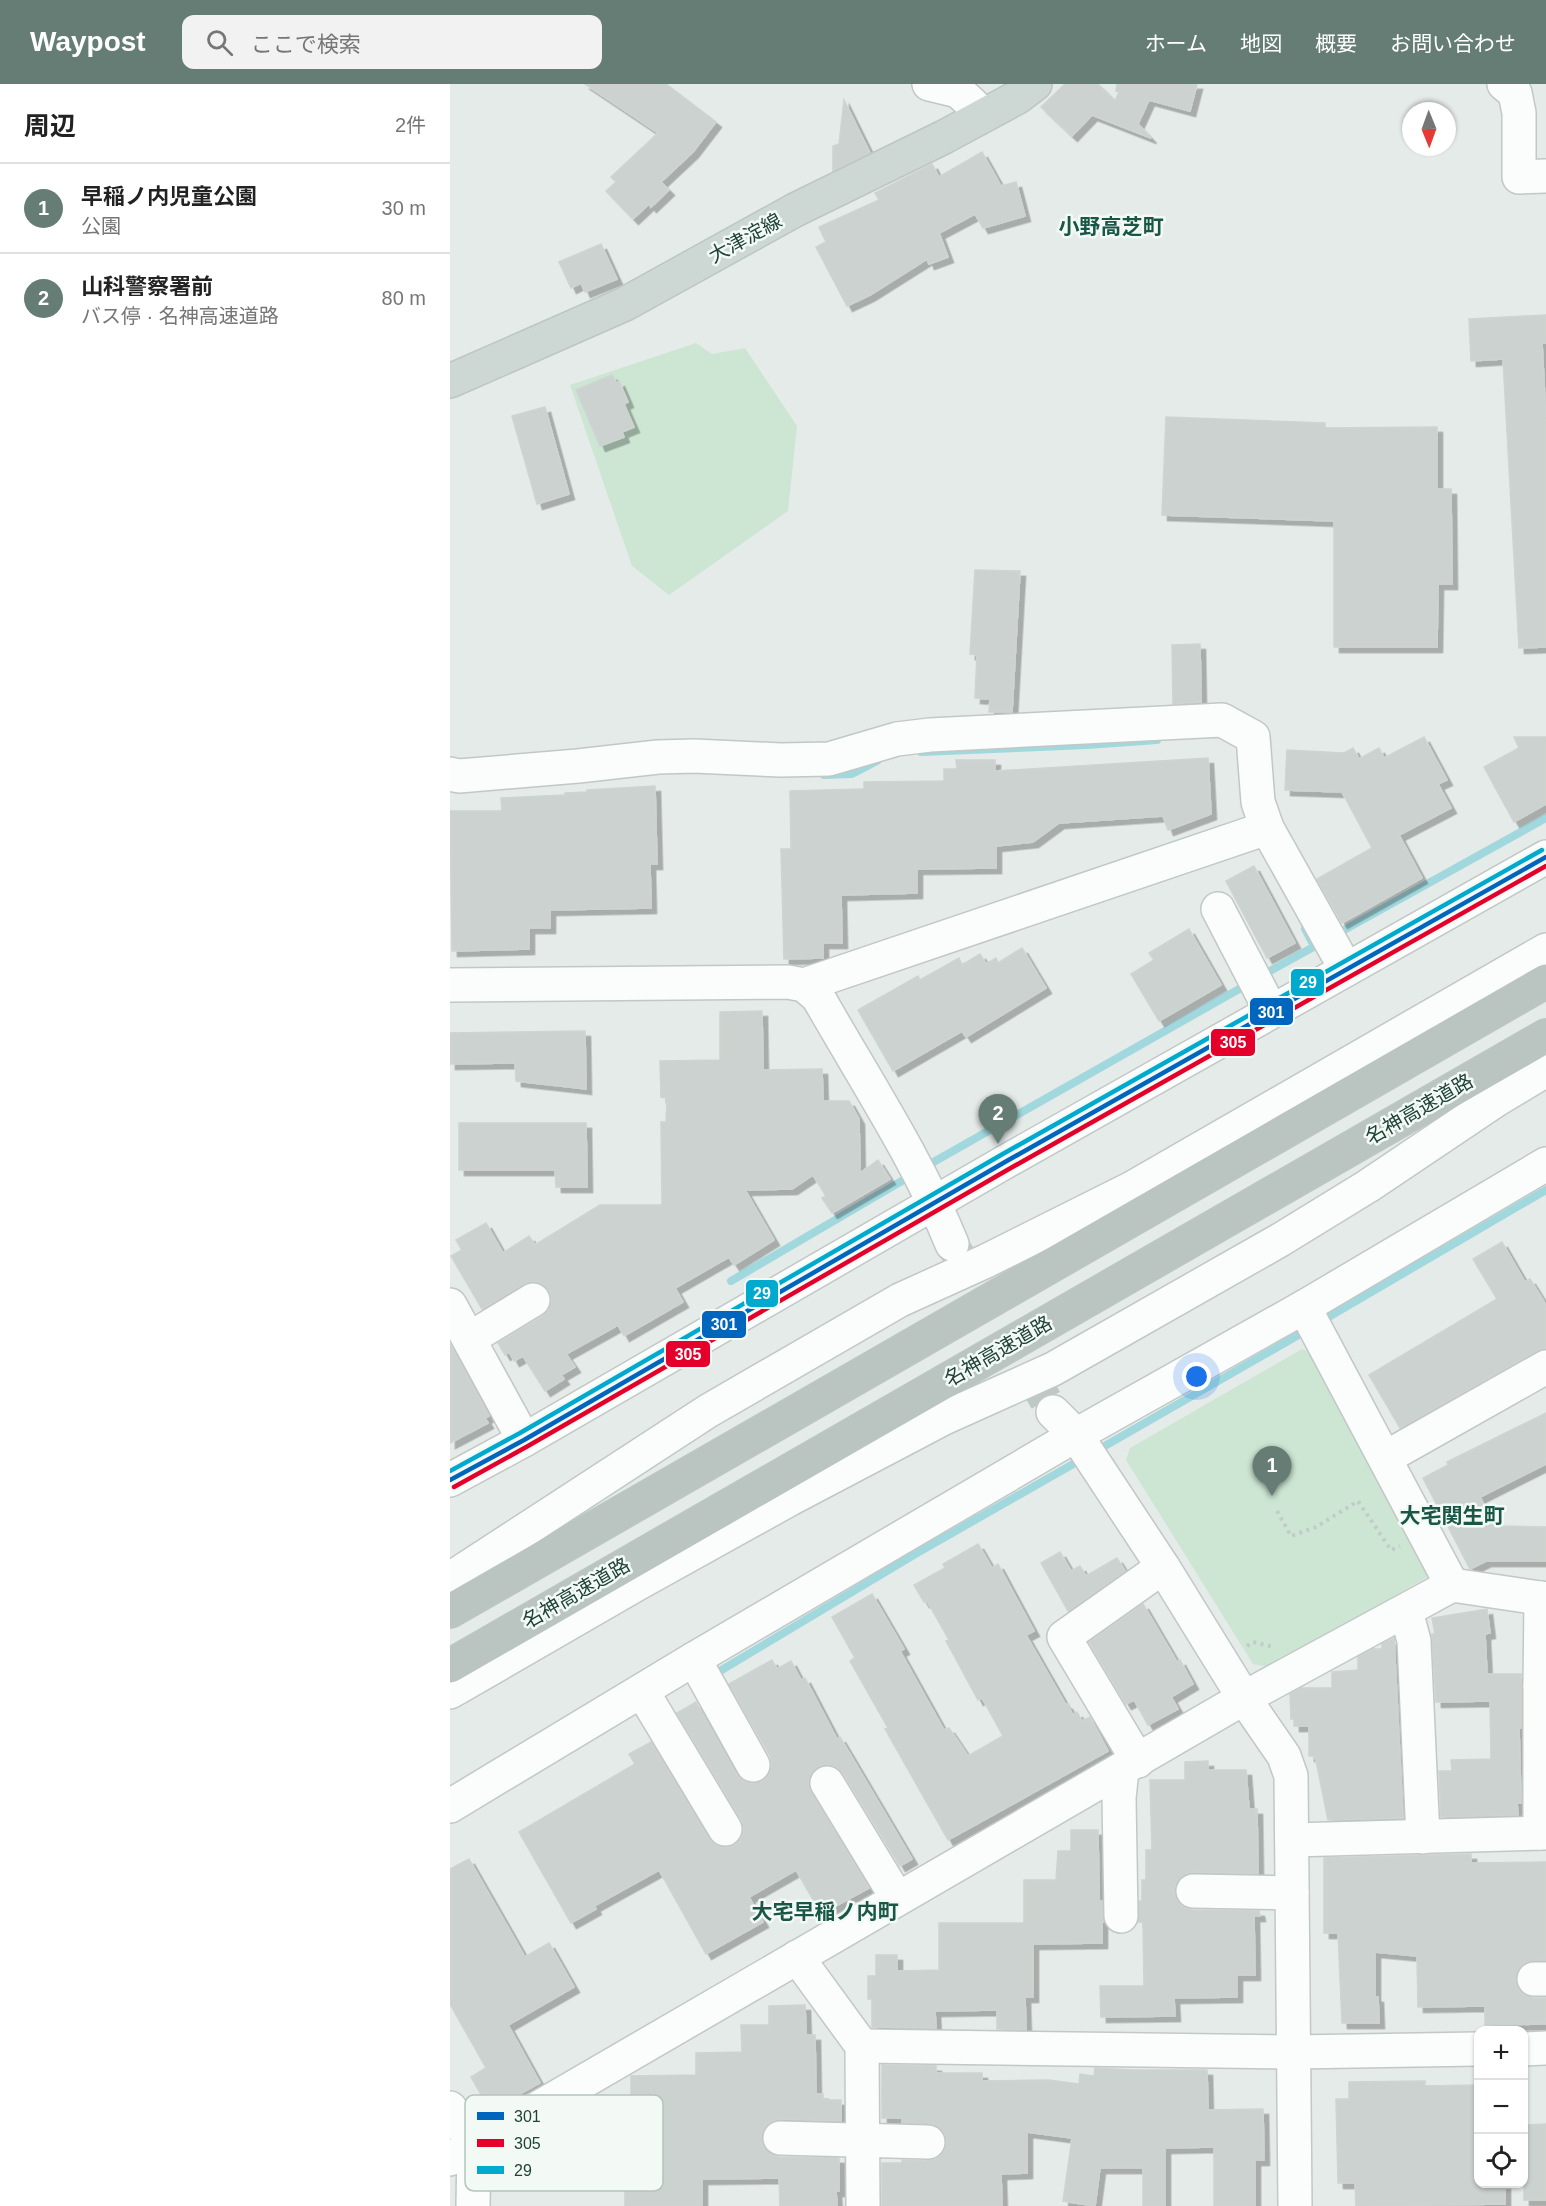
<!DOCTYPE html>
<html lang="ja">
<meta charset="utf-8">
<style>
body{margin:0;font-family:Arial,"Noto Sans JP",sans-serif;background:#f2f2f2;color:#222}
.controls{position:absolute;right:18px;bottom:18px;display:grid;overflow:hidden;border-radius:12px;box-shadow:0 2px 4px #0004}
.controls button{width:54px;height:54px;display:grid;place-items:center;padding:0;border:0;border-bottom:2px solid #e0e0e0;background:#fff;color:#222;font:30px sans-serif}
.compass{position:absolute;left:952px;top:18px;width:54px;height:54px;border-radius:50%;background:#fff;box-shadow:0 2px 4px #0004;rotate:179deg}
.you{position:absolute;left:747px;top:1293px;width:21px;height:21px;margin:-15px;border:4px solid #fff;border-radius:50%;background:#1a73e8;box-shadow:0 0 0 9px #1a73e833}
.badge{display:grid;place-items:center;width:39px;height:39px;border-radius:50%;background:#657d75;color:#fff;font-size:20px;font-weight:700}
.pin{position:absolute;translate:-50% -50px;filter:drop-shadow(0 2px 3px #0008)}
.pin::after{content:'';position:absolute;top:32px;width:21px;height:18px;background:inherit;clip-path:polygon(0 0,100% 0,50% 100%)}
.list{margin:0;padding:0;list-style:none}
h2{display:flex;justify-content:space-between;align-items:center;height:78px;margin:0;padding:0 24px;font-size:26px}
h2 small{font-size:20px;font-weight:400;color:#767676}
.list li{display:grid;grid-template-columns:39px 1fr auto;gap:18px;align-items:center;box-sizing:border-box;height:90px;padding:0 24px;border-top:2px solid #e0e0e0}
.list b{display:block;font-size:22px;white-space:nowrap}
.list p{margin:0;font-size:20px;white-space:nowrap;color:#767676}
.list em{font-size:20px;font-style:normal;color:#767676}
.icon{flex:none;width:33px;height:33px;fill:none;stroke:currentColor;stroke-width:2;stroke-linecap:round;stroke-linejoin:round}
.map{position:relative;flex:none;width:1096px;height:2122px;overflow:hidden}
header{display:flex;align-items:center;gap:36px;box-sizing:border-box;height:84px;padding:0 30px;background:#657d75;color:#fff}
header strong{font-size:28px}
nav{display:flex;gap:33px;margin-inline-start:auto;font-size:21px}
.search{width:420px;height:54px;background:#f2f2f2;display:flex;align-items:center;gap:15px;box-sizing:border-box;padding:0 21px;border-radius:12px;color:#767676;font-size:22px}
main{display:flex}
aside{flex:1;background:#fff}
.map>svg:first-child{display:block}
</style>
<header>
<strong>Waypost</strong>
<div class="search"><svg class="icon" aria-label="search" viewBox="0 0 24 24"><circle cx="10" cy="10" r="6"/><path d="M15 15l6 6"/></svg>ここで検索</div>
<nav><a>ホーム</a><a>地図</a><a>概要</a><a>お問い合わせ</a></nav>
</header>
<main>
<aside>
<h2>周辺<small>2件</small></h2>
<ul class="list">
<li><span class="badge">1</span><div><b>早稲ノ内児童公園</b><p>公園</p></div><em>30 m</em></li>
<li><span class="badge">2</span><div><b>山科警察署前</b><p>バス停 · 名神高速道路</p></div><em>80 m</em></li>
</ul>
</aside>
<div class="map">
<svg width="1096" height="2122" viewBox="0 0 1096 2122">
<defs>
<filter id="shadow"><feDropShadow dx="5.5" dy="5.5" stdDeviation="0" flood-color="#0004"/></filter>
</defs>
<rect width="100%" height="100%" fill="#e5ebe8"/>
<g fill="#cde6d3">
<path d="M246 259 262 270 295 264 347 342 338 427 219 511 182 482 120 301Z"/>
<path d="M852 1265 865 1269 979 1492 819 1583 803 1580 676 1376 680 1364Z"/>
</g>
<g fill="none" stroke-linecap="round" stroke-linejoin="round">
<g stroke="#a1d8de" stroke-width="8">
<path d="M471 668 637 661 707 656"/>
<path d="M374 691 402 690 427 677"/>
<path d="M855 845 864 862"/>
<path d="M885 851 1096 734"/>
<path d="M809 893 869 860"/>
<path d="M473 1084 798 900"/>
<path d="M281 1197 462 1091"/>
<path d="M870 1238 1096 1106"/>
<path d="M646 1367 859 1245"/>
<path d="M265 1590 467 1469 632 1375"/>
</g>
</g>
<g fill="#ccd2cf" stroke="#ced4d1" stroke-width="1.5" filter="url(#shadow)">
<path d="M135 0H216L266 38 243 68 211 98 219 106 201 123 199 120 183 135 156 107 166 98 161 93 208 49Z"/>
<path d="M615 0H648L665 17 669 8 666 7 667 0H747L740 27 699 16 688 40 701 54 642 31 622 52 591 23Z"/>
<path d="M394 16 420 69 383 87V62L389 60Z"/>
<path d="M532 68 551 102 566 98 575 132 533 144 525 130 489 149 498 173 479 180 477 175 420 211 397 222 366 163 376 158 369 143 429 116 425 109 482 80 489 93Z"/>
<path d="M151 160 167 195 135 208 131 199 121 204 109 178Z"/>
<path d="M1096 231V259H1092L1096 337V563L1069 564 1053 275 1021 277 1019 235Z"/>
<path d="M162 291 166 299 169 297 178 318 174 320 184 343 172 348 174 353 150 362 126 306Z"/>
<path d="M95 323 119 410 87 420 62 332Z"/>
<path d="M716 333 875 339V344L987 343V405H1001L1002 500H988L987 563H884V437L712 431Z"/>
<path d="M525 486 570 487 562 628H539L540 615 525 614 527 571 520 570Z"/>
<path d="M750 560 751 618 723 620 722 561Z"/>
<path d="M974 653 997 696 988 700 1001 724 949 751 972 794 892 839 867 795 922 764 892 708 835 706 837 666 894 669 903 664 909 675 929 664 934 674Z"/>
<path d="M1064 653H1096V720L1064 738 1034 683 1069 664Z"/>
<path d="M758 674 761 730 718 746 713 732 609 739 583 758 546 762V784L467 785V809L391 811 392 859H373V874L334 875 331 765H341L340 707 414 705V698L494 697V685H507L506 676H545V687Z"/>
<path d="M205 702 207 780H200L201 824 100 826V844H79V865L2 867 0 727H52L51 714 115 711V709L137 708V706Z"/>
<path d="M804 782 845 859 817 874 776 797Z"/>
<path d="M739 845 771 901 709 937 681 890 704 876 699 869Z"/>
<path d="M572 864 596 904 516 953 512 947 443 987 408 926 468 892 470 896 509 874 512 881 530 870 536 880 546 874 548 879Z"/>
<path d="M312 927 313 986 372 985 373 1017H399L409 1035 410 1089 428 1076 440 1095 382 1129 372 1114 376 1112 363 1091 342 1105 295 1106 324 1156 284 1181 279 1173 225 1204 233 1218 174 1252 168 1241 116 1270 125 1283 111 1291 114 1295 95 1307 73 1272 64 1277 59 1268 55 1271 48 1259 93 1232 99 1225 102 1216 99 1207 92 1200 82 1197 73 1200 32 1225 1 1172 12 1166 6 1156 36 1139 53 1169 79 1152 85 1161 150 1121H212L211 1038H216L217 1014 211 1013 210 977 270 976V928Z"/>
<path d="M135 947 136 1005 66 997 65 979 0 980V949Z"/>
<path d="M9 1039H136L137 1103H106L105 1086H9Z"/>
<path d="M1052 1158 1075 1198 1080 1195 1096 1221V1264L1087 1267 950 1344 919 1291 1047 1215 1023 1175Z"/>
<path d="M0 1260 39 1332 35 1334 38 1339 0 1359Z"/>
<path d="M1096 1329V1380L1030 1413 1045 1442 1096 1443V1477H1036L1020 1485 973 1394 998 1381 997 1378Z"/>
<path d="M528 1460 542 1484 548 1480 584 1547 576 1551 616 1621 617 1620 623 1631 627 1628 632 1637 640 1633 658 1667 498 1756 435 1645 438 1644 400 1577 405 1574 382 1533 422 1510 454 1565 450 1567 494 1646 499 1644 518 1672 553 1652 532 1614 528 1616 496 1557 499 1556 477 1517 474 1518 464 1501 495 1484 493 1480Z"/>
<path d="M610 1468 621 1487 630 1482 636 1492 667 1474 675 1487 618 1527 591 1479Z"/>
<path d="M693 1520 727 1578 730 1576 743 1600 721 1613 728 1625 698 1641 684 1616 676 1620 639 1558Z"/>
<path d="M1037 1525 1040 1549 1035 1550 1037 1590H1071V1644H1069L1071 1719H1067L1068 1731 991 1733 989 1687H1002L1001 1676 1041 1675 1040 1617 986 1618 982 1550H985L982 1534Z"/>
<path d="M944 1554 953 1734 878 1736 865 1672H859V1642H844V1635H841L840 1610 851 1604H882V1588L908 1586V1573L923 1565H932V1560Z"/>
<path d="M322 1576 327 1585 341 1577 351 1596 355 1594 387 1655 390 1653 462 1775 450 1782 393 1689 385 1682 376 1680 367 1683 360 1691 358 1699 361 1708 419 1804 371 1830 346 1786 299 1813 313 1838 256 1870 209 1786 144 1822 146 1825 121 1839 69 1748 185 1680 179 1670 201 1658 259 1755 265 1761 275 1764 285 1761 291 1755 294 1745 291 1735 227 1629 246 1618 287 1691 293 1697 302 1700 313 1697 319 1690 322 1682 320 1672 279 1600Z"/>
<path d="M758 1677V1686H796L799 1725H807L808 1790 743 1788 735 1790 727 1797 724 1807 726 1815 733 1823 742 1826 809 1827 810 1832H804L805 1891H787V1913L724 1914 725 1932 651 1933 650 1902H694L693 1838H688L689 1817H692V1796H696V1766H702L700 1696H735V1678Z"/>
<path d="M621 1746H648L649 1817H652L654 1838H652V1859L583 1860V1913H575L576 1946 547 1945V1926L485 1927 486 1944 422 1943V1915H418V1892H426V1871H447V1887L489 1886V1839H574V1796H606L608 1767H621Z"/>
<path d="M1021 1770V1779L1096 1778V1876H1083L1074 1879 1068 1885 1065 1894 1068 1904 1074 1911 1083 1914H1096V1940L1035 1941V1922L968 1923 967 1872 925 1868V1913H928L929 1939H892L888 1849H874V1774Z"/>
<path d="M19 1775 75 1873 99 1859 124 1903 58 1941 90 1999 40 2026 21 1993 36 1984 0 1920V1785Z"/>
<path d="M355 1921 356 1951H365L366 2010H373V2016H391V2037L330 2035 322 2037 314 2044 311 2054 314 2063 321 2070 329 2073 389 2074V2107H386L387 2122H330L329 2094 252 2095V2122H175L174 2012H181V1992L246 1991V1969L292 1968 291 1941H319V1922Z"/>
<path d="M432 1981 486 1982V1989H532V1997L599 1996 629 2000 630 1990 644 1992 645 1984 682 1986H757L758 2026 813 2025 814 2076H805V2122H764V2063L715 2064V2122H693V2084H650L645 2122 613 2117 622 2054 577 2048V2089L551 2090 552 2122H432V2079H452V2076L477 2077 486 2075 494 2067 497 2058 494 2049 487 2042 478 2039H452V2034H432Z"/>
<path d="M975 1997V2002L1029 2001V2100H1055V2120L906 2122 905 2099H888L886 2015H899V1998Z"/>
<path d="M1096 2040V2116H1074V2041Z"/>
</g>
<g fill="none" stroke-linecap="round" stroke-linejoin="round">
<path stroke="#bec9c5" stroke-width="33" stroke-dasharray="33 16" stroke-linecap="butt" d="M503 1162 603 1328"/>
<defs>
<g id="minor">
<path d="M479 0 508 7 534 31"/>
<path d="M1054 0 1065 9 1069 29V93L1096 92"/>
<path d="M0 690 9 692 128 682 208 673 244 672 331 676 379 675 447 655 480 651 772 636 803 653 808 718 817 744 896 885"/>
<path d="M768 825 821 927"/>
<path d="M0 901 338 898 354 901 368 913C414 994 467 1074 502 1160"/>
<path d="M354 901 817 744"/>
<path d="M0 1221 74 1356"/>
<path d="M854 1223 1002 1501"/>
<path d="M19 1255 83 1216"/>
<path d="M603 1328 626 1351 713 1483 794 1614 834 1672 841 1692 845 2122"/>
<path d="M935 1374 1096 1283"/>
<path d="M0 1396 74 1356 555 1078 1096 773"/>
<path d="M0 1495 258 1327 450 1216 536 1177 682 1104 1096 866"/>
<path d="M956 1527 964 1557 973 1753"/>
<path d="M244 1575 303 1681"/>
<path d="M1090 1602 1091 1514"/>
<path d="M192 1607 275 1745"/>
<path d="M0 1608 187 1500 340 1415 494 1334 603 1285 830 1156 918 1102 1046 1016 1096 986"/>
<path d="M688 1677 614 1553 713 1483"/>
<path d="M377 1699 447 1814"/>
<path d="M0 1722 244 1575 626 1351 854 1223 1096 1080"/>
<path d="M1090 1749V1602H1096"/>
<path d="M842 1756 1096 1749"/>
<path d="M743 1807 842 1809"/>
<path d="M671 1832 669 1714 672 1686"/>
<path d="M347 1873 412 1962 413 2122"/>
<path d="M1084 1895H1096"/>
<path d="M412 1962 844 1968 1028 1965"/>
<path d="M1074 1965 1096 1964"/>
<path d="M0 2024 24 2061 23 2122"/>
<path d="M330 2054 478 2058"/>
<path d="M0 2075 794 1614 1002 1501 1096 1515"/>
</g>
<path id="major" d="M0 297 175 220 345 126 494 53 568 13 585 0"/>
<g id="highway">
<path d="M0 1527 1096 897"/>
<path d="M0 1582 1096 952"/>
</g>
</defs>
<use href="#minor" stroke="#c2c8c5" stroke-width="36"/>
<use href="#major" stroke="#bcc7c4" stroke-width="36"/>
<use href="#highway" stroke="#bcc7c4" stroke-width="36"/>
<g stroke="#c1cbc7" stroke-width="4" stroke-dasharray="3 4.5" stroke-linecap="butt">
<path d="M827 1427 841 1452 866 1443 908 1417 941 1466 950 1462"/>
<path d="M797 1562 803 1558 824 1563"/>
</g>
<use href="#minor" stroke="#fbfcfc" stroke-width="33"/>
<use href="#major" stroke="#cdd7d4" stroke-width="33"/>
<use href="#highway" stroke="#bac4c1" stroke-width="33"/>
<defs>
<path id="bus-1" d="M0 1396 74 1356 555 1078 1096 773"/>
<path id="bus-2" d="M4 1403 78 1362 559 1085 1096 782"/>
<path id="bus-3" d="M0 1387 70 1349 551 1071 1092 766"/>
</defs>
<use href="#bus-1" stroke="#f3faf6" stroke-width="9"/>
<use href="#bus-2" stroke="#f3faf6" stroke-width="9"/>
<use href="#bus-3" stroke="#f3faf6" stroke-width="9"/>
<use href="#bus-1" stroke="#0065bd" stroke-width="4.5"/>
<use href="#bus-2" stroke="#e4002b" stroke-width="4.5"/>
<use href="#bus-3" stroke="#00a9ce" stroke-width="4.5"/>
</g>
<g text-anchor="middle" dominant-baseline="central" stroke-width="5" stroke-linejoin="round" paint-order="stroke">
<g font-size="20" fill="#204237" stroke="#f3faf6">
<text transform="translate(295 154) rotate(-29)">大津淀線</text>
<text transform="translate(969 1025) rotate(-30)">名神高速道路</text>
<text transform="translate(548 1267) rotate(-30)">名神高速道路</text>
<text transform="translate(126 1509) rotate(-30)">名神高速道路</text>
</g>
<g font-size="21" font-weight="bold" fill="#195645" stroke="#f3faf6">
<text x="661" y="142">小野高芝町</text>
<text x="1002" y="1431">大宅関生町</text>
<text x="375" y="1827">大宅早稲ノ内町</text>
</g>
</g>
<rect x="15" y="2011" width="198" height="96" rx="9" fill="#f3faf6" stroke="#b4c3bd" stroke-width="1.5"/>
<rect x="27" y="2028" width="27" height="8" fill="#0065bd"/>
<rect x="27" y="2055" width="27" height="8" fill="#e4002b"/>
<rect x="27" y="2082" width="27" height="8" fill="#00a9ce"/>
<g font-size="16" fill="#204237">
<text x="64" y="2038">301</text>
<text x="64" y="2065">305</text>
<text x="64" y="2092">29</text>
</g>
<g stroke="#f3faf6" stroke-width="2">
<rect x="840" y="884" width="35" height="29" rx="6" fill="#00a9ce"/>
<rect x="799" y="913" width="45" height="29" rx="6" fill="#0065bd"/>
<rect x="760" y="944" width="46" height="29" rx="6" fill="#e4002b"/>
<rect x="295" y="1195" width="34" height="29" rx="6" fill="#00a9ce"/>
<rect x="251" y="1226" width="46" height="29" rx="6" fill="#0065bd"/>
<rect x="215" y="1256" width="46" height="28" rx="6" fill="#e4002b"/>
</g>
<g font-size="16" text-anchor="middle" font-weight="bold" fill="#fff">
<text x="858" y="904">29</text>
<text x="821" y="934">301</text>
<text x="783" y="964">305</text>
<text x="312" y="1215">29</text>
<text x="274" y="1246">301</text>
<text x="238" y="1276">305</text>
</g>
</svg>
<div class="controls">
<button>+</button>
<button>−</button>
<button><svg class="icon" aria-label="locate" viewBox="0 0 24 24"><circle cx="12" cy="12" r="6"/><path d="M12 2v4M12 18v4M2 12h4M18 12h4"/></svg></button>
</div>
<svg class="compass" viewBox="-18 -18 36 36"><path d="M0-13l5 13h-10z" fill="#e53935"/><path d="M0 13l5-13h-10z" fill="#767676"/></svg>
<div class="you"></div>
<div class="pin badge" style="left:822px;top:1412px">1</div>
<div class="pin badge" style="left:548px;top:1060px">2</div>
</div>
</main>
